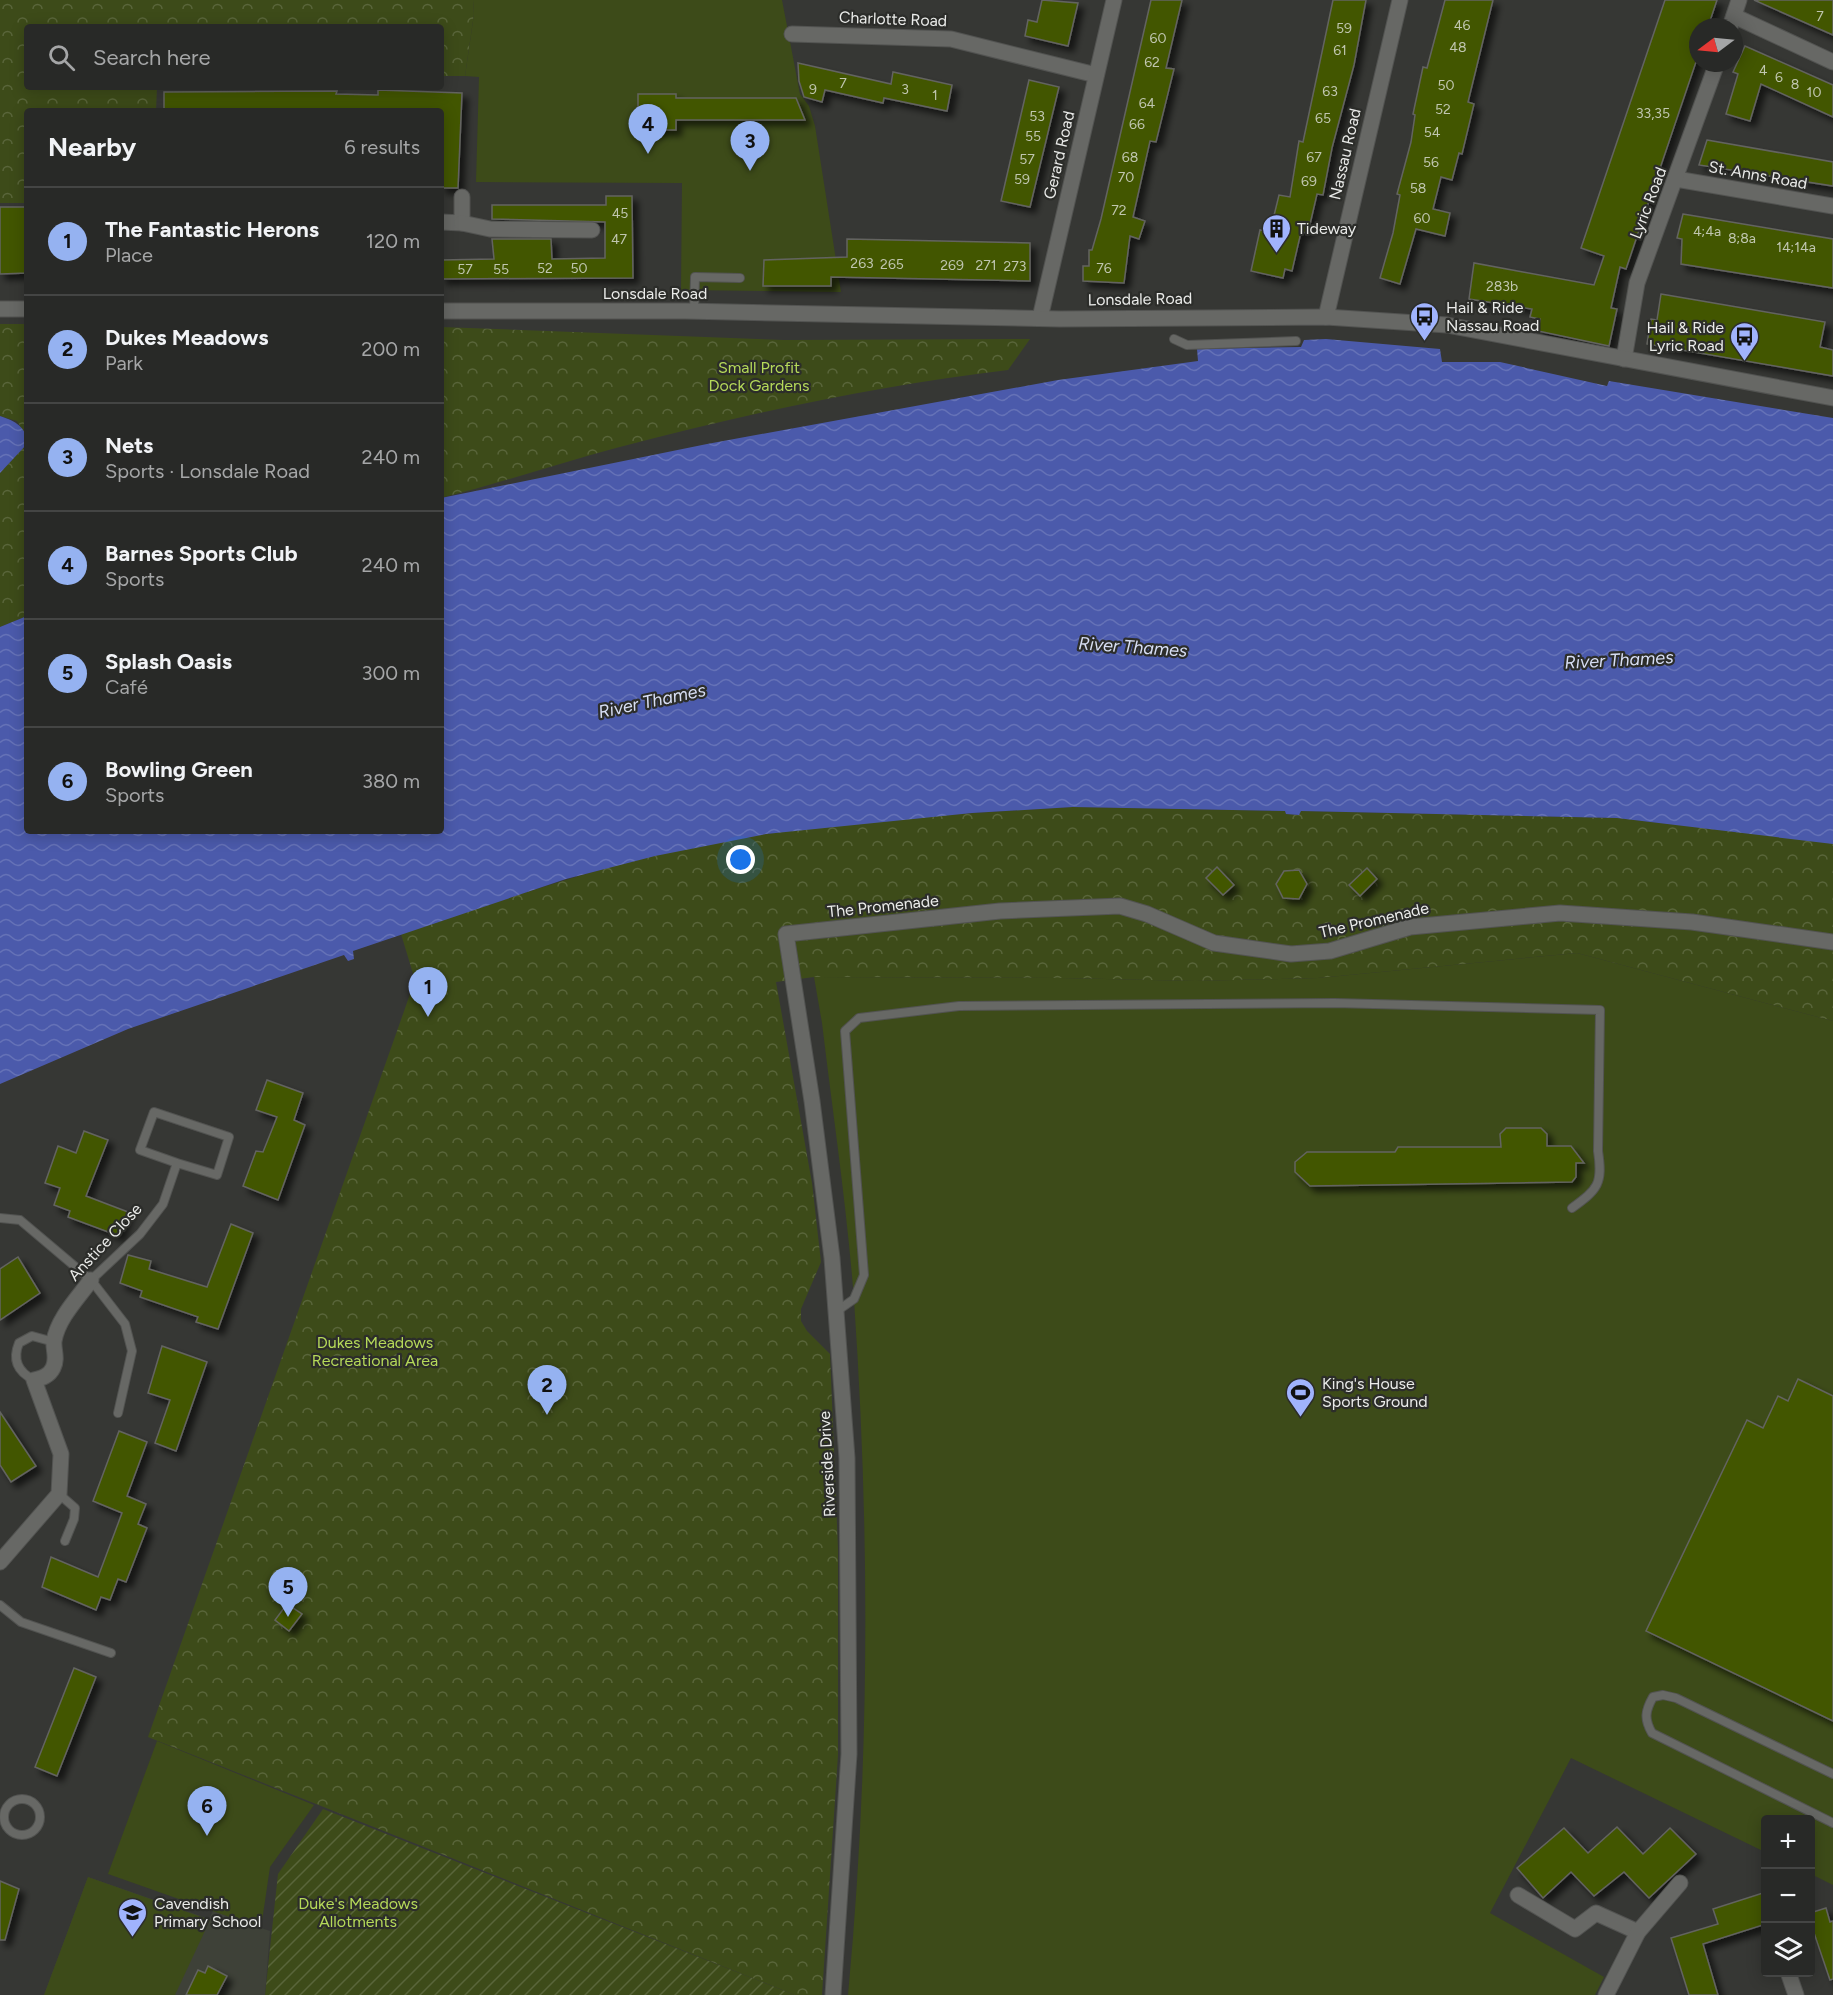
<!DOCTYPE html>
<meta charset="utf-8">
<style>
body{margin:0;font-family:Figtree,sans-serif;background:#343533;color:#f1f3f6}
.controls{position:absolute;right:18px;bottom:18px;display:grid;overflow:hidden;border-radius:6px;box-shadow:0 3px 15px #0003}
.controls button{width:54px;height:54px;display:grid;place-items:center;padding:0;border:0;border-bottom:2px solid #444544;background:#282927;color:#f1f3f6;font:30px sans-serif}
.compass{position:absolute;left:1689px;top:18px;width:54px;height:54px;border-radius:50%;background:#282927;box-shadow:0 3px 15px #0003;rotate:254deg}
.you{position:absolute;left:741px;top:860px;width:21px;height:21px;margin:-15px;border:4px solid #fff;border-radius:50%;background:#1a73e8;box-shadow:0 0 0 9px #1a73e833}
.badge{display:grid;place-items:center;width:39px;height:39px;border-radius:50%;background:#95b2f1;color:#111;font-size:20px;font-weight:700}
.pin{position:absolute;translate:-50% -50px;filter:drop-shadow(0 2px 3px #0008)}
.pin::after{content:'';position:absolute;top:32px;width:21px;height:18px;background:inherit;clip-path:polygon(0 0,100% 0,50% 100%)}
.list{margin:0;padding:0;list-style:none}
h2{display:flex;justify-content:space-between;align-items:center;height:78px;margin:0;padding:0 24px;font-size:26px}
h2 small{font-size:20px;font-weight:400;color:#a5a6a7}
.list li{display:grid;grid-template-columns:39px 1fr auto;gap:18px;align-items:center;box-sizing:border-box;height:108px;padding:0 24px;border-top:2px solid #444544}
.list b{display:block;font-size:22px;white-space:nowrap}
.list p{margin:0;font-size:20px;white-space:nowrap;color:#a5a6a7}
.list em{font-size:20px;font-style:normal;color:#a5a6a7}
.icon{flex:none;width:33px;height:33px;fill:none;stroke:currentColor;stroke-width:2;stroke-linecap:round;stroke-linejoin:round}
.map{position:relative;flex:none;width:1833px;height:1995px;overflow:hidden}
.search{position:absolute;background:#282927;box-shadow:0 3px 15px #0003;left:24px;top:24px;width:420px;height:66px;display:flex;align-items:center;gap:15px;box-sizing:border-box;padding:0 21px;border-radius:6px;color:#a5a6a7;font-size:22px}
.panel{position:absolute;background:#282927;box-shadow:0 3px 15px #0003;left:24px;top:108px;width:420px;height:726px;border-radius:6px}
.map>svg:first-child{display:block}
</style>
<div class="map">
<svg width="1833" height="1995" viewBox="0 0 1833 1995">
<defs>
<pattern id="forest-crowns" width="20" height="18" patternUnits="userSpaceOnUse" patternTransform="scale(1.5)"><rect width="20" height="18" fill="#3d4b19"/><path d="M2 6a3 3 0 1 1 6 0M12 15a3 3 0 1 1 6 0" fill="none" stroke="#59653a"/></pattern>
<pattern id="garden-furrows" width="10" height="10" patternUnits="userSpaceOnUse" patternTransform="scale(1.5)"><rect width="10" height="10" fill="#3d4b19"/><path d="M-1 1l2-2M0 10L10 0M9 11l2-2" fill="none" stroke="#59653a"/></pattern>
<pattern id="water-waves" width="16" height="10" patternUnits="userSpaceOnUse" patternTransform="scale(1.5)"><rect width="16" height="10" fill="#4b5aab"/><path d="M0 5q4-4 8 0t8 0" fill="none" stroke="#6572b7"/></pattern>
<filter id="shadow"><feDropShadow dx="5.5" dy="5.5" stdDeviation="3" flood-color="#0009"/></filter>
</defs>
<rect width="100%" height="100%" fill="#363734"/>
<path fill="#3e4138" d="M88 1877 209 1919 213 1911 270 1931 265 1995H44Z"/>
<g fill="url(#forest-crowns)">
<path d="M0 0H473L474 14 465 76H441V27H27V87H157L156 111H27V203H0Z"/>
<path d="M0 324H27V437L17 421 0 416Z"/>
<path d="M441 327 784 340 1030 339 1008 370C876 386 744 414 616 448 557 464 500 483 441 498Z"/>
<path d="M27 444V616L0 627V473Z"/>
<path d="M1073 807 1285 811 1286 814 1299 815 1301 811 1617 818 1833 843V1021L1577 953 1318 978 1195 981 1062 978 814 977 776 982 812 1183 821 1262 801 1309V1321L807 1331 830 1354 838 1549V1755L822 1995H795L148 1737 415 980 401 934C485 906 567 877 653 856 790 823 934 815 1073 807Z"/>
</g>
<path fill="url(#garden-furrows)" d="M323 1809 795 1995H265L278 1874Z"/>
<g fill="#3d4b19">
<path d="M473 0H782L800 94 809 106 815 126 841 292 681 290 682 183 476 182 479 77 465 76 474 14Z"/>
<path d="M1577 953 1833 1021V1885L1811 1874 1810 1820H1766L1765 1852 1571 1758 1490 1913 1604 1977 1595 1995H848C870 1762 870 1534 854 1300 847 1207 833 1115 822 1023L814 977 1062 978 1195 981 1318 978Z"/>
<path d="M157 1741 314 1805 270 1867 261 1928 108 1874Z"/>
<path d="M88 1877 210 1920 175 1995H44Z"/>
</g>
<g fill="url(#water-waves)">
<path d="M1326 339 1440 349 1442 362H1500L1607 386 1609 381 1833 418V844L1617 818 1301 811 1299 815 1286 814 1285 811 1073 807 972 813 766 834 655 856 566 879 353 951 354 959 348 961 344 955 128 1029 0 1084V627L27 616V831H441V498L707 444 1058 380 1198 361 1197 349 1301 347 1304 340Z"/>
<path d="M0 416C15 421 27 427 27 444L0 473Z"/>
</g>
<g fill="#435600" stroke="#636460" stroke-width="1.5" filter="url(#shadow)">
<path d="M1042 0 1078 3 1068 46 1025 36 1028 20 1037 22Z"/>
<path d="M1151 0H1182L1166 68 1174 69 1156 142 1150 141 1133 217 1145 221 1139 239 1130 236 1124 283 1083 281V266H1089V250H1092L1101 219Z"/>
<path d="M1333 0H1366L1354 65 1332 148 1323 195 1317 194 1308 233 1301 232 1292 271 1285 269 1283 278 1251 271 1260 230 1270 232 1279 195 1290 197 1299 141 1303 142Z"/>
<path d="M1445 0H1493L1468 102 1474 104 1462 154 1459 153 1452 180 1441 177 1433 209 1450 213 1445 236 1416 229 1400 284 1380 278 1393 233 1400 195 1397 194 1411 142 1415 115 1413 114 1423 67 1427 68Z"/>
<path d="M1665 0H1717L1708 27H1698V56L1626 269 1620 267 1611 308 1617 309 1609 346 1538 331 1540 319 1530 317 1532 309 1469 299 1474 263 1594 285 1604 256 1581 248Z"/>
<path d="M1754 0H1833V35L1790 16Z"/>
<path d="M1745 46 1833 85V117L1761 84 1750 121 1726 114 1738 74 1733 72Z"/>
<path d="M798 63 891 84 893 72 952 85 947 111 884 98 883 103 825 90 822 102 804 97 799 81Z"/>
<path d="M1029 80 1059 87 1030 207 1001 201Z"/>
<path d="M378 90 462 93 458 188H441V111H164V92L337 91 336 94 378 95Z"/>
<path d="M638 94H676V98H796L805 120H676V130H638Z"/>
<path d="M1707 140 1833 162V186L1699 165Z"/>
<path d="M606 196H632L633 278 441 279V260L494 259 492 239H551L552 259 605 258V222L492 219V205H606Z"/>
<path d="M0 207H25L27 273 0 274Z"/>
<path d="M1683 214 1833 239V288L1681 264 1682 239 1677 238Z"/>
<path d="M847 239 1030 243V281L831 277V286H763L764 260 847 257Z"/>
<path d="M1661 294 1825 322 1820 347 1833 350V376L1647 344 1651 319 1657 320Z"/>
<path d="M1217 867 1234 885 1223 895 1206 878Z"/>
<path d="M1367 868 1377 879 1360 896 1349 885Z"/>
<path d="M1299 870 1307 884 1299 899 1283 898 1276 884 1284 871Z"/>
<path d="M267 1080 303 1093 294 1120 305 1125 278 1200 243 1186 256 1151 263 1152 277 1117 256 1110Z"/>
<path d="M1506 1128H1541L1547 1134V1146H1571L1584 1163H1576V1177L1572 1182 1310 1186 1295 1172V1162L1307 1152H1395L1398 1147H1501L1500 1134Z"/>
<path d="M84 1131 108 1140 86 1196 128 1212 119 1236 68 1217 70 1211 54 1205 60 1188 45 1183 58 1146 76 1153Z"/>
<path d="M231 1224 253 1233 218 1329 196 1322 198 1317 140 1297 142 1291 120 1283 128 1255 151 1261 149 1269 207 1287Z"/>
<path d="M18 1257 40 1293 0 1320V1269Z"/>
<path d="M162 1346 207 1362 176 1451 155 1443 170 1400 148 1393Z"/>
<path d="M1798 1379 1833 1396V1721L1646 1631 1747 1420 1763 1428 1778 1396 1788 1401Z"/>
<path d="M0 1412 36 1466 11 1482 0 1465Z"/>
<path d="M119 1431 147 1442 127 1496 146 1504 138 1524 147 1528 126 1582 118 1579 110 1600 101 1597 96 1610 42 1587 51 1557 98 1577 122 1513 93 1501Z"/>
<path d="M287 1604 302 1614 289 1631 275 1620Z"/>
<path d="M74 1668 96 1677 57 1776 35 1767Z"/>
<path d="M1617 1827 1643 1854 1670 1828 1696 1854 1649 1898 1624 1872 1594 1896 1571 1872 1543 1898 1517 1868 1564 1828 1588 1853Z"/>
<path d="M0 1881 19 1889 5 1940H0Z"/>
<path d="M1766 1892V1924L1703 1944 1718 1995H1689L1671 1938 1718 1924 1713 1909Z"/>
<path d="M1826 1908 1830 1922 1833 1921V1979L1830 1980 1810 1921V1913Z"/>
<path d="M208 1966 227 1976 217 1995H186L198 1970 205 1973Z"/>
</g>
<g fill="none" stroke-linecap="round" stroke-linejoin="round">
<defs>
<g id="service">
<path d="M694 311 695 277 740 278"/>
<path d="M1174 339 1187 345 1296 341"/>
<path d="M0 1218 20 1220 91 1280 125 1324 132 1351 118 1413"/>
<path d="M91 1280 140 1234 163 1204 177 1163 140 1150 154 1112 229 1137 217 1175 177 1163"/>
<path d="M837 1311 854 1299 864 1275 845 1031 859 1018 959 1006 1335 1003 1600 1010 1598 1151C1603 1184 1598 1189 1572 1208"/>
<path d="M34 1380C18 1372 12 1360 19 1343L32 1336 54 1342"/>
<path d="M59 1494 75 1508 74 1519 65 1541"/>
<path d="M0 1605 21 1622 111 1653"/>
<path d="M1833 1774 1676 1698 1663 1695 1653 1697C1645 1711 1644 1719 1652 1733L1833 1823"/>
<circle cx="22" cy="1817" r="18"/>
</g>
<g id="minor">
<path d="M1734 16 1833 62"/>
<path d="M1730 27 1739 0"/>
<path d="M792 34 951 39 1096 75"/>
<path d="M1676 179 1833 206"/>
<path d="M441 222 462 223V197"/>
<path d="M462 223 490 229 592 230"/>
<path d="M1326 317 1400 0"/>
<path d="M1040 318 1114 0"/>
<path d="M1624 359 1637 283 1717 63"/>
<path d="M0 1562 59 1494 61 1454 34 1380C42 1378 49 1376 53 1368 58 1358 53 1350 54 1341 58 1318 78 1298 91 1280"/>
<path d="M1518 1895 1575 1929 1596 1913 1638 1932"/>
<path d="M1788 1972 1796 1995"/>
<path d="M833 1995 849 1754 847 1458 832 1258 812 1101 786 934 1000 911 1120 906 1147 914 1214 943 1291 954 1330 951 1410 927 1560 913 1692 922 1833 942"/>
<path d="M1606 1995 1638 1932 1680 1883"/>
</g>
<g id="secondary">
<path d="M0 309H27"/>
<path d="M441 311H685L1060 319 1326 317 1447 325 1833 398"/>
</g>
</defs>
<use href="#service" stroke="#525351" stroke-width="10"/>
<use href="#minor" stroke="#525351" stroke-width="17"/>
<use href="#secondary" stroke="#525351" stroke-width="17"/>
<use href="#service" stroke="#676865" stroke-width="8"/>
<use href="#minor" stroke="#676865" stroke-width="15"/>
<use href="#secondary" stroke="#676865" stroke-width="15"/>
</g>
<defs>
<symbol id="building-pin" viewBox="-11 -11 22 30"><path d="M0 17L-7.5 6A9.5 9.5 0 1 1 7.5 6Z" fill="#a0b3fd" stroke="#2c2d2a"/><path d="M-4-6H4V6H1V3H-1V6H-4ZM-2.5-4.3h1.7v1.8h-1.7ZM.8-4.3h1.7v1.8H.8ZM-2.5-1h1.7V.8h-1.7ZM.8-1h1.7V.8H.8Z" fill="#111"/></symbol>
<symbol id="bus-pin" viewBox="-11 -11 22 30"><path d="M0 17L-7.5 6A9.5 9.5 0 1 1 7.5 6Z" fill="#a0b3fd" stroke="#2c2d2a"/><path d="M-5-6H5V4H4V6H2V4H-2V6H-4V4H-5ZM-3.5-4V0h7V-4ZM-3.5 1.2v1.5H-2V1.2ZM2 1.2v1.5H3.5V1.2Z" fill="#111"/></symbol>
<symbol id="stadium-pin" viewBox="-11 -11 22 30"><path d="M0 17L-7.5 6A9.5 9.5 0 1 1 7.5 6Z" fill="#a0b3fd" stroke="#2c2d2a"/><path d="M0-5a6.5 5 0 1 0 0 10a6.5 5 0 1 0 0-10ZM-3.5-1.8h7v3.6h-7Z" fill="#111"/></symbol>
<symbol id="school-pin" viewBox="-11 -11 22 30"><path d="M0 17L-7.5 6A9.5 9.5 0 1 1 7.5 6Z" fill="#a0b3fd" stroke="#2c2d2a"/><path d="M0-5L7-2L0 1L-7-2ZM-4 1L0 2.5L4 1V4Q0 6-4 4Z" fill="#111"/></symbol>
</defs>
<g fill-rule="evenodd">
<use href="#building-pin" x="1260" y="212" width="33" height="45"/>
<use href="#bus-pin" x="1408" y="300" width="33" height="45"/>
<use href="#bus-pin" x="1728" y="320" width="33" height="45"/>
<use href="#stadium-pin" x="1284" y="1376" width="33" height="45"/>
<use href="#school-pin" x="116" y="1896" width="33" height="45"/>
</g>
<g text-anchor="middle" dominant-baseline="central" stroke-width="4.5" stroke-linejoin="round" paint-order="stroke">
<g font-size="14" fill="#c0c6af">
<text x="1820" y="16">7</text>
<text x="1462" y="25">46</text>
<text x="1344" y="28">59</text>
<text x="1158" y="38">60</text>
<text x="1458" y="47">48</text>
<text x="1340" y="50">61</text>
<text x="1152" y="62">62</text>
<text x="1763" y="70">4</text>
<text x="1779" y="77">6</text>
<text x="843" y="83">7</text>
<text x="1795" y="84">8</text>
<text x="1446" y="85">50</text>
<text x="813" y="89">9</text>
<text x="905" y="89">3</text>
<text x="1330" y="91">63</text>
<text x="1814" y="92">10</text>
<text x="935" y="95">1</text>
<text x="1147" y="103">64</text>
<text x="1443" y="109">52</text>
<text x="1653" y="113">33,35</text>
<text x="1037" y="116">53</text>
<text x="1323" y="118">65</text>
<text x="1137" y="124">66</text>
<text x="1432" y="132">54</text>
<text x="1033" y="136">55</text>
<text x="1130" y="157">68</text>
<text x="1314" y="157">67</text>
<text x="1027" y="159">57</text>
<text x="1431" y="162">56</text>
<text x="1126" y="177">70</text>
<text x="1022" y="179">59</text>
<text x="1309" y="181">69</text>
<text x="1418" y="188">58</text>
<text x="1119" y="210">72</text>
<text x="620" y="213">45</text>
<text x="1422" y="218">60</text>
<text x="1707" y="231">4;4a</text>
<text x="1742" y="238">8;8a</text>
<text x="619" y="239">47</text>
<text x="1796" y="247">14;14a</text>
<text x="862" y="263">263</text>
<text x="892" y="264">265</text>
<text x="952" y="265">269</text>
<text x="986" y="265">271</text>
<text x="1015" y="266">273</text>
<text x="545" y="268">52</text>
<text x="579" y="268">50</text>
<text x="1104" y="268">76</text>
<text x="465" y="269">57</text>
<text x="501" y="269">55</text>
<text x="1502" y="286">283b</text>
</g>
<g font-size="16" fill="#eaebe9" stroke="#2c2d2a">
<text transform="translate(893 19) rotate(2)">Charlotte Road</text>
<text transform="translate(1345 154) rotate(-77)">Nassau Road</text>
<text transform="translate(1059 155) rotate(-77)">Gerard Road</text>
<text transform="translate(1758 175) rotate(10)">St. Anns Road</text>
<text transform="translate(1648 203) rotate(-69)">Lyric Road</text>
<text x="655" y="293">Lonsdale Road</text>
<text transform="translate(1140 299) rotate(-1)">Lonsdale Road</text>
<text transform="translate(883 906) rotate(-6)">The Promenade</text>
<text transform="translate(1374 920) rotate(-13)">The Promenade</text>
<text transform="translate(105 1242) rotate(-47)">Anstice Close</text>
<text transform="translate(827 1464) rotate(-93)">Riverside Drive</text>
</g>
<g font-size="16" fill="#eaebe9" stroke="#2c2d2a" text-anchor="start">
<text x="1297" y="228">Tideway</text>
<text x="1446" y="307">Hail &amp; Ride<tspan x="1446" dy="18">Nassau Road</tspan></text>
<text x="1724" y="327" text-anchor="end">Hail &amp; Ride<tspan x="1724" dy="18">Lyric Road</tspan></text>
<text x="1322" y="1383">King's House<tspan x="1322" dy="18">Sports Ground</tspan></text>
<text x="154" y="1903">Cavendish<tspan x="154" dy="18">Primary School</tspan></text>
</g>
<g font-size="16" fill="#b5d959" stroke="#2c2d2a">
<text x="759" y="367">Small Profit<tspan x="759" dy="18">Dock Gardens</tspan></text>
<text x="375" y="1342">Dukes Meadows<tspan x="375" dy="18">Recreational Area</tspan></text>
<text x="358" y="1903">Duke's Meadows<tspan x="358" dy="18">Allotments</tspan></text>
</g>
<g font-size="18" font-style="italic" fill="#d7def4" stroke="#2c2d2a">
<text transform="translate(1133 647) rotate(4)">River Thames</text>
<text transform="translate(1619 660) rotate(-3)">River Thames</text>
<text transform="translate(652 701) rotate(-12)">River Thames</text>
</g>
</g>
</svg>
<div class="controls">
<button>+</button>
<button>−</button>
<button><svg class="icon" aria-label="layers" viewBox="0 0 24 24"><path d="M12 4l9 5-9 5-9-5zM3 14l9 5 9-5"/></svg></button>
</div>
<svg class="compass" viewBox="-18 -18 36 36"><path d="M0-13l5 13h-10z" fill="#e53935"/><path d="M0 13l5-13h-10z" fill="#a5a6a7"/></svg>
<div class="you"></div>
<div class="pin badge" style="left:428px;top:1017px">1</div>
<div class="pin badge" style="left:547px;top:1415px">2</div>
<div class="pin badge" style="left:750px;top:171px">3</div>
<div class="pin badge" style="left:648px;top:154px">4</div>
<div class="pin badge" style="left:288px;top:1617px">5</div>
<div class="pin badge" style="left:207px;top:1836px">6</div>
<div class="search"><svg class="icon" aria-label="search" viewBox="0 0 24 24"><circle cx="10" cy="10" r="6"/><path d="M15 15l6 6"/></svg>Search here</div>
<section class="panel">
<h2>Nearby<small>6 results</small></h2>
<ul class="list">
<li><span class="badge">1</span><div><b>The Fantastic Herons</b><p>Place</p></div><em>120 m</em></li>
<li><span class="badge">2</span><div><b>Dukes Meadows</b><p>Park</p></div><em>200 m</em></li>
<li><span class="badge">3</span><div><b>Nets</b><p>Sports · Lonsdale Road</p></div><em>240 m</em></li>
<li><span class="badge">4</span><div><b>Barnes Sports Club</b><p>Sports</p></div><em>240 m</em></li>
<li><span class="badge">5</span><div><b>Splash Oasis</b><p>Café</p></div><em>300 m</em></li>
<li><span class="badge">6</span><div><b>Bowling Green</b><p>Sports</p></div><em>380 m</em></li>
</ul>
</section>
</div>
